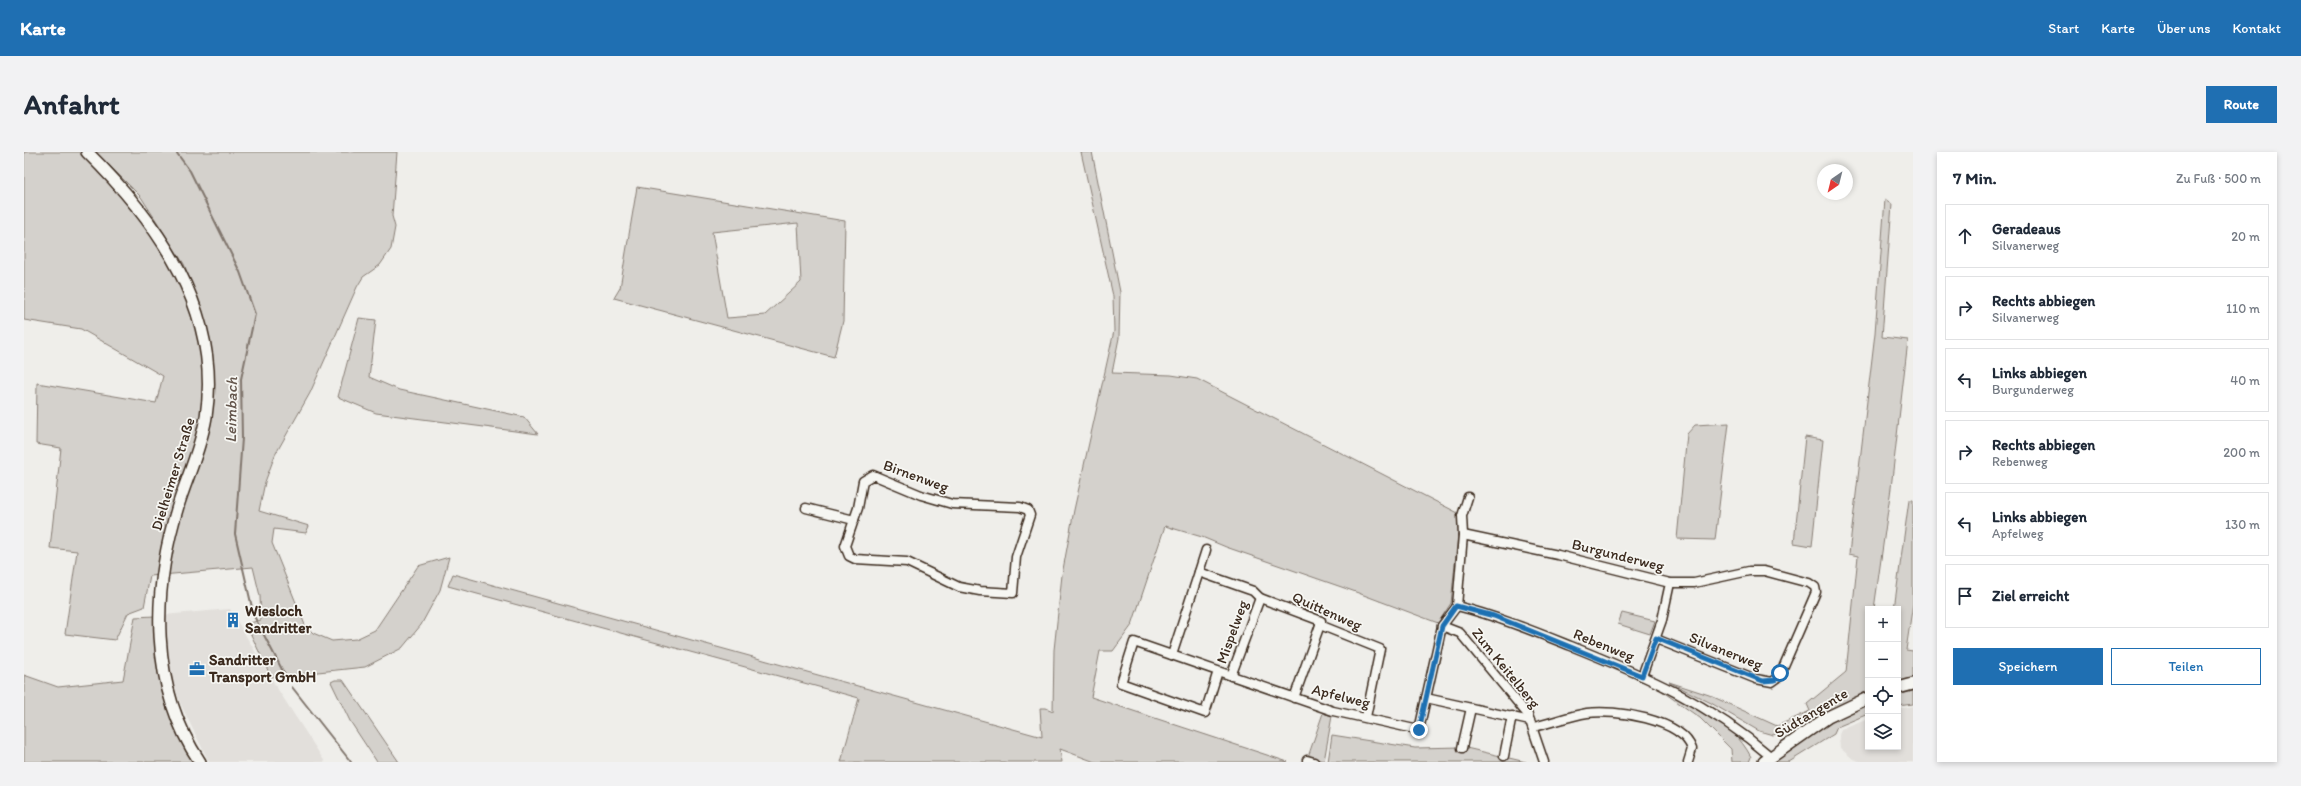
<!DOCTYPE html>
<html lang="de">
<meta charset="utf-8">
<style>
body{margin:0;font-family:Itim,sans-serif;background:#f2f2f3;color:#1f2937}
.controls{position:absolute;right:12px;bottom:12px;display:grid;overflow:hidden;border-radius:0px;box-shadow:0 2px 6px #0003}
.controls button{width:36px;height:36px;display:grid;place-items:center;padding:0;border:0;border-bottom:1px solid #e0e1e3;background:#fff;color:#1f2937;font:20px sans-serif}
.compass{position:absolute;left:1793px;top:12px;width:36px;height:36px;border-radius:50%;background:#fff;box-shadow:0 2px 6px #0003;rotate:215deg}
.stop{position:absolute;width:12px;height:12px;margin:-9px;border:3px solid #1f6fb2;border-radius:50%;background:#fff}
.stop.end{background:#1f6fb2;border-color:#fff;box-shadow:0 1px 4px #0008}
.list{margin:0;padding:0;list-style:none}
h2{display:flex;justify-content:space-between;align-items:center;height:52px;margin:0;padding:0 16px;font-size:17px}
h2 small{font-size:13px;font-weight:400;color:#747a83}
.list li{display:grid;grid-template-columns:26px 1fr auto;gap:12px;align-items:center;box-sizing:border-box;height:64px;margin:0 8px 8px;padding:0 8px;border:1px solid #e0e1e3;border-radius:0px}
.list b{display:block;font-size:15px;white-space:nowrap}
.list p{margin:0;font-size:13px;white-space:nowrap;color:#747a83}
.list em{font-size:13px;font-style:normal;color:#747a83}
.actions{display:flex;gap:8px;padding:12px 16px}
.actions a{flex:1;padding:9px 0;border:1px solid #1f6fb2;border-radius:0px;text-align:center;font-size:14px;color:#1f6fb2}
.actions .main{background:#1f6fb2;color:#fff}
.icon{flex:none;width:22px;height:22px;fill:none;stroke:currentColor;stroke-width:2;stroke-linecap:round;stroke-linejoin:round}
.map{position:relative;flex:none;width:1889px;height:610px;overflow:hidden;border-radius:0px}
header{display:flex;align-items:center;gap:24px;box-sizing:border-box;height:56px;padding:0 20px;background:#1f6fb2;color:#fff}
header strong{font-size:19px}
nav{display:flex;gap:22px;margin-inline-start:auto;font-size:14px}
.intro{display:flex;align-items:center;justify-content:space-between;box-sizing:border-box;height:96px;padding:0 24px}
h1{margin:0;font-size:28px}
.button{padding:10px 18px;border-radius:0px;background:#1f6fb2;color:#fff;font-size:14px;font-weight:700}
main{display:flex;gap:24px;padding:0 24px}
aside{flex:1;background:#fff;border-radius:0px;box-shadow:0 2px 6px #0003}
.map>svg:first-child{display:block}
</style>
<header>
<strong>Karte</strong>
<nav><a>Start</a><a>Karte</a><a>Über uns</a><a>Kontakt</a></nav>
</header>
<div class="intro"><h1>Anfahrt</h1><a class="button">Route</a></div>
<main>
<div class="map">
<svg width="1889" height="610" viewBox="0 0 1889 610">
<rect width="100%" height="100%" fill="#efeeea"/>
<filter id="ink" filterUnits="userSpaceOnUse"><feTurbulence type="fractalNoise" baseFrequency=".025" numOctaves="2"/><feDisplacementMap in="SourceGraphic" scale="8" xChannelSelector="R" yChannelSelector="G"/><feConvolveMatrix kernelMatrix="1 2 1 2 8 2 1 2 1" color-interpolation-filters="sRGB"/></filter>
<g filter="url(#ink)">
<g fill="#e2dfdb">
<path d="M206 457 251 533 301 610H185L156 551 143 512 140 463Z"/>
<path d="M1889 554V610H1838L1829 607 1816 596 1815 583 1817 578 1844 567V595H1874V557Z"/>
</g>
<g fill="#d4d1cc" stroke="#887e75" fill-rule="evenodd">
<path d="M0 0H57L90 32 115 62 176 154 160 112 117 45 72 0H373L368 64 371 75 367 97 356 113 339 125 333 135 286 241 251 303 241 330 235 359 285 374 282 381 250 377 248 391 281 473 289 481 308 489 332 487 351 478 394 414 425 405 416 438 397 473 378 496 341 515 247 525 222 472 237 468 236 444 229 415 126 424 120 455 104 461 91 488 41 482 53 399 26 396 37 296 12 292 13 231 132 251 139 224 57 177 0 168Z"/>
<path d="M1057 0H1068L1096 140 1095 186 1088 221 1147 223 1173 227 1436 362 1427 451 1414 471 1329 439 1202 395 1178 385 1141 374 1108 473 1089 499H1076L1067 545 1264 610H1071L1036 597 1038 610H817L835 546 424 434 429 422 1018 585 1016 556H1022L1029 559 1030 498 1038 423 1050 358 1090 179 1089 144Z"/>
<path d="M613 35 821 69 819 169 810 205 590 146 596 136ZM774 71 777 130 741 163 703 166 688 80Z"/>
<path d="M1861 47 1868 52 1858 185 1884 188 1867 336 1850 457H1844V541L1781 571 1749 583 1735 579 1687 551 1645 530 1685 543 1753 574 1786 559 1783 552 1822 520 1834 404 1825 402 1851 181Z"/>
<path d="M335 166 352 168 345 225 375 238 500 265 514 282 352 261 314 245Z"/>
<path d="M1705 271 1691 388 1653 387 1663 282 1671 273Z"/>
<path d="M1781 285 1799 288 1788 394 1770 391Z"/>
<path d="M1885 348H1889V451L1882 498 1889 499V527L1874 531V457H1870Z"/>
<path d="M1598 461 1631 469 1626 482 1594 472Z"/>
<path d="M131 464 139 541 172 610H0V523L34 535 99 528 111 465Z"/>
<path d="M311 528H319L375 610H353L326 569 307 530Z"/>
<path d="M1625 530C1661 548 1708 567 1727 605L1725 610H1708L1707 597 1676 566Z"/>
<path d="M1889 539V552L1874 554V543Z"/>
<path d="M1844 553V562L1813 575 1810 582 1765 610H1750C1779 586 1809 567 1844 553Z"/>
<path d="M1299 561 1308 564 1300 609 1284 605Z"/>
<path d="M1308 583 1391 596 1438 595 1502 610H1304Z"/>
</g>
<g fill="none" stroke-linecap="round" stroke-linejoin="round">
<g stroke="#81766d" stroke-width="2">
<path d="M152 0 166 19 216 120 231 162 217 227 218 286 211 382 230 464 263 527"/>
<path d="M268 535 327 610"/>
</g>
<defs>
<g id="minor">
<path d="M849 323 897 343 928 352 996 355 1004 358 1006 363 992 405 989 441 956 439 935 435 883 410 831 407 825 404 821 394 834 356 839 329Z"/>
<path d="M782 356 830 368"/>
<path d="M1439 383 1534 403 1646 431 1638 468 1618 524"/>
<path d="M1175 420 1182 398"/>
<path d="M1433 454C1472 464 1509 479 1547 494 1622 524 1685 551 1746 604"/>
<path d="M1433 454 1439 383 1438 364 1444 345"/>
<path d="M1418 474 1436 481 1504 563 1520 610"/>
<path d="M1632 487 1732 527 1748 530 1755 525 1792 440 1791 435 1785 431 1740 419H1725L1670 431H1646"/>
<path d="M1148 503 1175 420 1229 439 1236 446 1297 469 1296 473 1356 497 1342 565"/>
<path d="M1194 519 1181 561 1097 531 1110 490 1309 559 1395 578 1418 474 1433 454"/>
<path d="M1207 524 1236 446"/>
<path d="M1270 546 1296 473"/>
<path d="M1402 546 1506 569"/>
<path d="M1509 575C1527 571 1545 564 1563 561 1590 557 1658 567 1668 597L1664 610"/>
<path d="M1438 596 1447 556"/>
<path d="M1480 604 1488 564"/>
<path d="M1283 608 1290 610"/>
</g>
<g id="secondary">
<path d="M63 0C134 70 198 159 182 265 177 296 163 325 154 354 128 438 125 534 176 610"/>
<path d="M1874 536 1889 532"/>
<path d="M1740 610 1804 565 1844 546"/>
</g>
</defs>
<use href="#minor" stroke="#3b2a1e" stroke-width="11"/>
<use href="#secondary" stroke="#3b2a1e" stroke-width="14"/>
<use href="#minor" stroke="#f6f6f2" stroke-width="8"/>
<use href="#secondary" stroke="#f6f6f2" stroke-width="11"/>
</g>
</g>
<g fill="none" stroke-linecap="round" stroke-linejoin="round" filter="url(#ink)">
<path stroke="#1f6fb2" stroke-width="5" d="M1395 578 1418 474 1432 454 1470 464 1618 524 1632 486 1739 529 1751 528 1756 521"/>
</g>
<defs>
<symbol id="building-bare" viewBox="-9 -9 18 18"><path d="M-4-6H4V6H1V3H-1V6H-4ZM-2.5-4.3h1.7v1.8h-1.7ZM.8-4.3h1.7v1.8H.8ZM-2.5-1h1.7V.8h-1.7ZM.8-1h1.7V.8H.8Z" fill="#1f6fb2" stroke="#f6f6f2" stroke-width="2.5" paint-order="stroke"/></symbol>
<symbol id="office-bare" viewBox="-9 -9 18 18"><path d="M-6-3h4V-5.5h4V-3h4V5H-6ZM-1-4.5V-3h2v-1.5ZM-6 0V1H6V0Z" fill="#1f6fb2" stroke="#f6f6f2" stroke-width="2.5" paint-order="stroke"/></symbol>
</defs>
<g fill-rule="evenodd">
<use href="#building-bare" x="198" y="457" width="22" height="22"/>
<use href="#office-bare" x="162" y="506" width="22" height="22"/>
</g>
<g text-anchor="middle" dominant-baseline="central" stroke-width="3.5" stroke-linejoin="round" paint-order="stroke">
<g font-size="15" fill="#3b2a1e" stroke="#f6f6f2">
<text transform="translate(149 322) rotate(-73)">Dielheimer Straße</text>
<text transform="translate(892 324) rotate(20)">Birnenweg</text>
<text transform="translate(1594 403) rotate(14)">Burgunderweg</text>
<text transform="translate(1303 459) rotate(24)">Quittenweg</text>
<text transform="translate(1208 480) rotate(-70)">Mispelweg</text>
<text transform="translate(1580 493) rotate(22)">Rebenweg</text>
<text transform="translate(1702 499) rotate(22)">Silvanerweg</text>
<text transform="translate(1482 516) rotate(51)">Zum Keitelberg</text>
<text transform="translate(1317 544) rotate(14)">Apfelweg</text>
<text transform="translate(1787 561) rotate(-31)">Südtangente</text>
</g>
<g font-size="15" font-weight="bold" fill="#3b2a1e" stroke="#f6f6f2" text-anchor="start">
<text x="221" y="459">Wiesloch<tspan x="221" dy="17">Sandritter</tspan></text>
<text x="185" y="508">Sandritter<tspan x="185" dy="17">Transport GmbH</tspan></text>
</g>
<g font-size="16" font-style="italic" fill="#64564c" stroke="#f6f6f2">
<text transform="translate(207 258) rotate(-89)">Leimbach</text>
</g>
</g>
</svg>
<div class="controls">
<button>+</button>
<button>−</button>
<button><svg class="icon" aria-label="locate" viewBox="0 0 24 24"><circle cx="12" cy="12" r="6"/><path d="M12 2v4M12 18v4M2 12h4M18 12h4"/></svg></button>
<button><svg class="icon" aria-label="layers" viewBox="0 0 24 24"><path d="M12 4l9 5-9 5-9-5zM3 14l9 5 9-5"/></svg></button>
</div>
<svg class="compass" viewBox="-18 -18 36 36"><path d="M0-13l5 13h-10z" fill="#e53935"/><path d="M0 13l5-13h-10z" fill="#747a83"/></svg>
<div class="stop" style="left:1756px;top:521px"></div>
<div class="stop end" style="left:1395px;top:578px"></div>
</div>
<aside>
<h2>7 Min.<small>Zu Fuß · 500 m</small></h2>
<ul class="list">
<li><svg class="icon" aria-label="ahead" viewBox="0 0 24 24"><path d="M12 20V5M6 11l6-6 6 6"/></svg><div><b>Geradeaus</b><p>Silvanerweg</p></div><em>20 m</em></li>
<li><svg class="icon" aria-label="right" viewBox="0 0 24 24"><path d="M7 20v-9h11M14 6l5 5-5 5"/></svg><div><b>Rechts abbiegen</b><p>Silvanerweg</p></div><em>110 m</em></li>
<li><svg class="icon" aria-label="left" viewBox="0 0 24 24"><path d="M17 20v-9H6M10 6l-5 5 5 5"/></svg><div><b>Links abbiegen</b><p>Burgunderweg</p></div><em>40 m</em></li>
<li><svg class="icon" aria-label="right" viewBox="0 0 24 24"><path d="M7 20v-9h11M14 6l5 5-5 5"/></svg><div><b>Rechts abbiegen</b><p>Rebenweg</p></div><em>200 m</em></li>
<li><svg class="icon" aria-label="left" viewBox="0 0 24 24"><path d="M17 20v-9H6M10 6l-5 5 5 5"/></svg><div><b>Links abbiegen</b><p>Apfelweg</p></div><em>130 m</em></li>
<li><svg class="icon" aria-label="arrive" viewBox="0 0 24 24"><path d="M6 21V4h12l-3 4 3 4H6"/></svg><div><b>Ziel erreicht</b></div></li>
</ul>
<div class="actions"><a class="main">Speichern</a><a>Teilen</a></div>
</aside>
</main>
